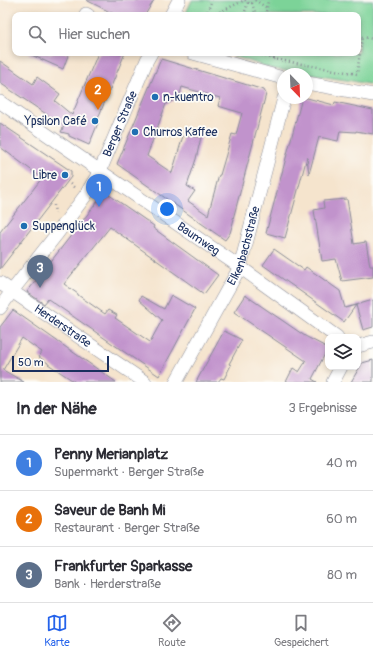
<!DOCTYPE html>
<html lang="de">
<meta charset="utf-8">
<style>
body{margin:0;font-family:Pangolin,sans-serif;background:#f7f7f7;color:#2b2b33}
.controls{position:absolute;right:12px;bottom:12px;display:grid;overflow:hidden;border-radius:8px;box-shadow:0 2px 6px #0003}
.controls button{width:36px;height:36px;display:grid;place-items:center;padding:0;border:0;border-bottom:1px solid #e1e1e2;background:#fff;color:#2b2b33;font:20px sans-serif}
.compass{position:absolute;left:277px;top:68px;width:36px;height:36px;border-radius:50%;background:#fff;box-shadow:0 2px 6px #0003;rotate:157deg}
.scale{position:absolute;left:12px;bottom:10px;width:97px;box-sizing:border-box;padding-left:4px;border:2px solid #1b2f5e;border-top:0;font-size:11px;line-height:14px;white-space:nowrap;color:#1b2f5e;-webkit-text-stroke:3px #fdfcf7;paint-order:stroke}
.you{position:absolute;left:167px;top:209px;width:14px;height:14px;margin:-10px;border:3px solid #fff;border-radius:50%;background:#1a73e8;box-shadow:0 0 0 6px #1a73e833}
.badge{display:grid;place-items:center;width:26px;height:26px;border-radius:50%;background:#2563eb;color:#fff;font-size:13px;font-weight:700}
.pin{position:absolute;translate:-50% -33px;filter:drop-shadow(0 1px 2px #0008)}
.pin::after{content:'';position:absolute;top:21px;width:14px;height:12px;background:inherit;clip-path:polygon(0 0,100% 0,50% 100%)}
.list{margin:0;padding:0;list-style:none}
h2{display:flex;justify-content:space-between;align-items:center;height:52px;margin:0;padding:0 16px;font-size:17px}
h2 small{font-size:13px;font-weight:400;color:#7c7c81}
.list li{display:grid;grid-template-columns:26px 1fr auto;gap:12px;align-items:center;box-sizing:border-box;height:56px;padding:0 16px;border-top:1px solid #e1e1e2}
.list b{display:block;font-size:15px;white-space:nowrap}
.list p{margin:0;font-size:13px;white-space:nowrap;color:#7c7c81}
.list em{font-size:13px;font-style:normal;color:#7c7c81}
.icon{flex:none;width:22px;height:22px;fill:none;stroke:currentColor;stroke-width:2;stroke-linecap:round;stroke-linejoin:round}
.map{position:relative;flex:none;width:373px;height:382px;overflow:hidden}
.search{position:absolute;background:#fff;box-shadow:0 2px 6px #0003;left:12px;right:12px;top:12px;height:44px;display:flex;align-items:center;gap:10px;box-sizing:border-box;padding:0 14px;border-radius:8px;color:#7c7c81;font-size:15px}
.sheet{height:220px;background:#fff}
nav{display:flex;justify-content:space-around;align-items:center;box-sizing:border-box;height:56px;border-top:1px solid #e1e1e2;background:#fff;font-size:11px;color:#7c7c81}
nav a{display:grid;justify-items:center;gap:2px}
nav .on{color:#2563eb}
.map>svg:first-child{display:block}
</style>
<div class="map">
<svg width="373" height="382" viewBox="0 0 373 382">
<rect width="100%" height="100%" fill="#fdfcf7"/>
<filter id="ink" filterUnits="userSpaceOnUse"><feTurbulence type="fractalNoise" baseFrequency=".025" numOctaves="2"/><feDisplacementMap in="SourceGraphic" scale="8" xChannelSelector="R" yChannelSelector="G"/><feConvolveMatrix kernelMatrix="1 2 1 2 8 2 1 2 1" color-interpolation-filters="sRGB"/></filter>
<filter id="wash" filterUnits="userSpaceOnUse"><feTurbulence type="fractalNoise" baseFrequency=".012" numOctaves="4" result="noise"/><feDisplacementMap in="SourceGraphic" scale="16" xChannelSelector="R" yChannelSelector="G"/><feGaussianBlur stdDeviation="0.9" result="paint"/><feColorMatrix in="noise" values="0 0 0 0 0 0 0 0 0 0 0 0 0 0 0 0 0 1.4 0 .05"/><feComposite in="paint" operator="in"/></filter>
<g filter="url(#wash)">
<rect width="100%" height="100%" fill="#f5e4cd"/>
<path fill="#7bd398" stroke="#4b817b" d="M192 0H373V85L352 81 273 69 225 53H358V15H185Z"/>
<g id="blocks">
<g fill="#c193cc" fill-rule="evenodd">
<path d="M86 0H154L145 15H116Z"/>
<path d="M27 53H69L63 69Z"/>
<path d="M98 53H125L96 123H98L89 145 69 136V134L61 132 64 126 0 83V61L33 84 37 77 60 94 55 101 72 115Z"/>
<path d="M161 59 264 90 266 94 233 219H234L230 233 225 240 117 164ZM182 87 220 98 218 106 242 113 236 135 232 134 220 175H219L208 215 188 201 195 191 187 186 196 159 201 137 183 136 172 173 147 156 166 104 179 98Z"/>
<path d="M302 98H307L334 105 335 102 373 110V134L356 131V132L340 131 338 141 319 137 309 174 307 157 285 238 266 233Z"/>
<path d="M0 123 71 171V177L0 269V232L42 178 0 147Z"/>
<path d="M105 192 154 226 153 228 218 275 204 294 110 227 64 284 78 294V295L105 314 108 310 117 315 115 318 150 342 162 320 139 300 141 296 164 309 171 295 195 309 159 376 48 299 44 304 27 292Z"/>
<path d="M347 199 354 244 366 242 370 266H373V277L342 281 336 259 322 261 314 210 324 208 323 201Z"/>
<path d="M274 249 304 270 306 267 340 291 345 308 356 305 344 322 263 265Z"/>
<path d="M245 295 305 336 328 348 312 379 317 382H286L293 368 299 372 306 361 234 312Z"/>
<path d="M373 300V327L363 330 356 305Z"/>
<path d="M13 310 57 341 116 382H75L48 364V363L39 357 42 352 22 338 3 370 24 382H0V327Z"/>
<path d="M224 331 242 340 229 364 231 365 224 379 221 378 218 382H196Z"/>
<path d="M373 360V382H351L362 363Z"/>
</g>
</g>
</g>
<g filter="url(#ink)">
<use href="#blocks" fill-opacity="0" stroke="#888a96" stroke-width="1"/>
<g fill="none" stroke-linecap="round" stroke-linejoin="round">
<defs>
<g id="minor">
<path d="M86 14 88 15"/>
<path d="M171 15 179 0"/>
<path d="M193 53 283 78"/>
<path d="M307 83 373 95"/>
<path id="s1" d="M0 102 100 171 240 267 337 337"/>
<path id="s2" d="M0 283 145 382"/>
<path id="s3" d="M0 308 12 291 56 235 85 196 100 171 147 60 151 53"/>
<path d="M358 346 373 342"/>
<path id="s4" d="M176 382 240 267 284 98"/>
<path d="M333 382 341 367"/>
</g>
</defs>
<use href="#minor" stroke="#888a96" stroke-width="14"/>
<g stroke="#888a96" stroke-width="2.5" stroke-dasharray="1 3" stroke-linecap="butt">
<path d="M255 0 267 8"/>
<path d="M252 3 256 15"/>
<path d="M206 15 212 0"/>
<path d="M217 15 220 12 245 0 250 4 252 3 255 1"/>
<path d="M244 15 248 2"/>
<path d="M265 15 267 8 268 0"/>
<path d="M358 36 373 39"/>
<path d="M254 53 274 59 357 74 362 37"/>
<path d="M271 58 272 53"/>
<path d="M274 59 280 53"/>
<path d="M70 184 76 189"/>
<path d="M54 205 55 215"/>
</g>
<use href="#minor" stroke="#fff" stroke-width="13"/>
</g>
</g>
<g fill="#1f6fb2" stroke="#fdfcf7" stroke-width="1.5">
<circle cx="155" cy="97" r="4"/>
<circle cx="95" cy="121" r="4"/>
<circle cx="135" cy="132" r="4"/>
<circle cx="65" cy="175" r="4"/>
<circle cx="24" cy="226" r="4"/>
</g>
<g text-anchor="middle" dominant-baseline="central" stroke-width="3.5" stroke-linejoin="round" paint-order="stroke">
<g font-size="12" fill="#1b2f5e" stroke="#fdfcf7" text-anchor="start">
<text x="163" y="97">n-kuentro</text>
<text x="87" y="121" text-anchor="end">Ypsilon Café</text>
<text x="143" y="132">Churros Kaffee</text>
<text x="57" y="175" text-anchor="end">Libre</text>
<text x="32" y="226">Suppenglück</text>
</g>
<g font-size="12" fill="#1b2f5e" stroke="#fdfcf7">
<text stroke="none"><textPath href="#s3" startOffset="221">Berger Straße</textPath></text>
<text stroke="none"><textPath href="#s1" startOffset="241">Baumweg</textPath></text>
<text stroke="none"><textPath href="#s4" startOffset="153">Elkenbachstraße</textPath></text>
<text stroke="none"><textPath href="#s2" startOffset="76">Herderstraße</textPath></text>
</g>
</g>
</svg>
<div class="controls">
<button><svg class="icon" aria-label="layers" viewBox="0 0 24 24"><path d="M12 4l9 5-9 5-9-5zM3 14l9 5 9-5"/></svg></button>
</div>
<svg class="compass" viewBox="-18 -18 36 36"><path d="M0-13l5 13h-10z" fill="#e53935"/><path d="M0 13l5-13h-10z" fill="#7c7c81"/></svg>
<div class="scale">50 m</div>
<div class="you"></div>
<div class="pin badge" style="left:99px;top:207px;background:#3f7fe0">1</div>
<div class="pin badge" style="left:98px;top:110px;background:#e8710a">2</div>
<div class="pin badge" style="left:40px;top:288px;background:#5c6f8a">3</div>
<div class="search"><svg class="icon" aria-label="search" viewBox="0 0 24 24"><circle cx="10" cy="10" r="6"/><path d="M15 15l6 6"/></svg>Hier suchen</div>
</div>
<section class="sheet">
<h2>In der Nähe<small>3 Ergebnisse</small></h2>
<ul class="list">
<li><span class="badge" style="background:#3f7fe0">1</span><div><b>Penny Merianplatz</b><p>Supermarkt · Berger Straße</p></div><em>40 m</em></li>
<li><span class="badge" style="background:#e8710a">2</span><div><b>Saveur de Banh Mi</b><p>Restaurant · Berger Straße</p></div><em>60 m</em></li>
<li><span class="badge" style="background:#5c6f8a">3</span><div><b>Frankfurter Sparkasse</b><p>Bank · Herderstraße</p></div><em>80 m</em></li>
</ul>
</section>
<nav>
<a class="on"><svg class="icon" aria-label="map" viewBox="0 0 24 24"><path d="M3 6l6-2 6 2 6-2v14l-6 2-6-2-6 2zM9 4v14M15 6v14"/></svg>Karte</a>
<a><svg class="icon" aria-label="directions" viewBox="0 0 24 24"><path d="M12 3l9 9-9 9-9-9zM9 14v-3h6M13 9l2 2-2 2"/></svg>Route</a>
<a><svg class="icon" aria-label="saved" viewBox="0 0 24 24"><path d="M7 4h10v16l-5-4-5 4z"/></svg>Gespeichert</a>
</nav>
